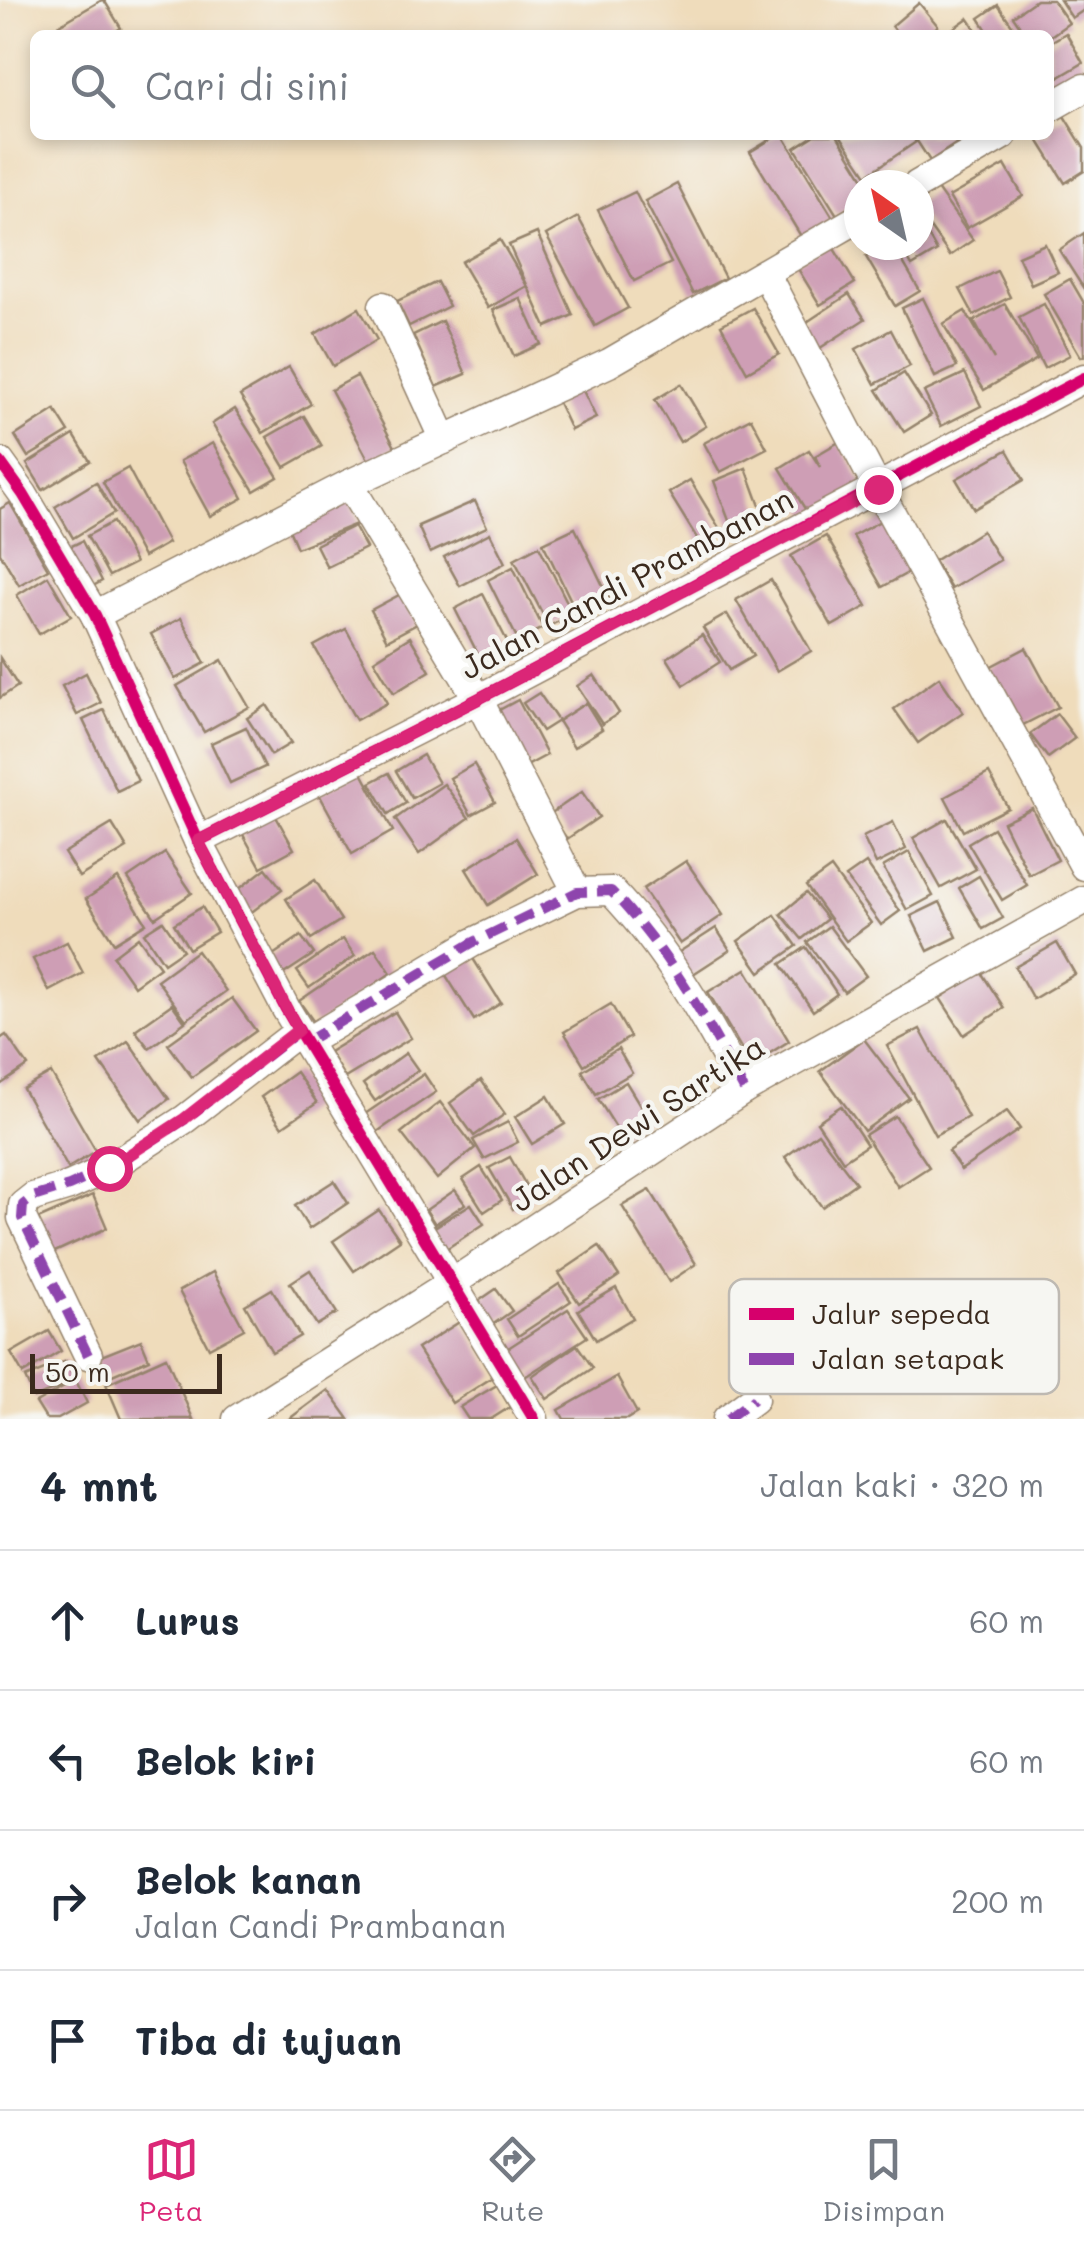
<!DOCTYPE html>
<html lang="id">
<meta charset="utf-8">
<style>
body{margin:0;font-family:Mali,sans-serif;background:#f6f6f7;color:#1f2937}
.compass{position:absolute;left:844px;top:170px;width:90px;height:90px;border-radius:50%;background:#fff;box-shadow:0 5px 15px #0003;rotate:326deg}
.scale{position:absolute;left:30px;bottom:25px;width:192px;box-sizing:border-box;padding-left:10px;border:5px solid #3b2a1e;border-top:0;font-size:28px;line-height:35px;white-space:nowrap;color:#3b2a1e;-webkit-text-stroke:8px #f6f6f2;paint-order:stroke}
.stop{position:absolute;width:30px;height:30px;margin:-22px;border:8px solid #db2777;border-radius:50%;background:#fff}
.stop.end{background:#db2777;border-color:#fff;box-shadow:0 2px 10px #0008}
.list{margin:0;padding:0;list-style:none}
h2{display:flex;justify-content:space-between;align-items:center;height:130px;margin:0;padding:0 40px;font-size:42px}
h2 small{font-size:32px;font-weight:400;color:#747a83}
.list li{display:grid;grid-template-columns:65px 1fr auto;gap:30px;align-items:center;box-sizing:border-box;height:140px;padding:0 40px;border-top:2px solid #e0e1e3}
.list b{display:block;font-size:38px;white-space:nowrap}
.list p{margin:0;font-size:32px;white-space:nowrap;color:#747a83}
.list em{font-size:32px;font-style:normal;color:#747a83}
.icon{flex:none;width:55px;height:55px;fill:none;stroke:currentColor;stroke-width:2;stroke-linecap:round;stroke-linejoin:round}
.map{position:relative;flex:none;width:1084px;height:1419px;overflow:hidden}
.search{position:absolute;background:#fff;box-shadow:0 5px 15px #0003;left:30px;right:30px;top:30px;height:110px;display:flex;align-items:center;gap:25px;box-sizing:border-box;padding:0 35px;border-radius:15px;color:#747a83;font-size:38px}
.sheet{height:690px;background:#fff}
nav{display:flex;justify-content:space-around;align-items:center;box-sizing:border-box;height:140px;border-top:2px solid #e0e1e3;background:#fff;font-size:28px;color:#747a83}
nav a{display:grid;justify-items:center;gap:5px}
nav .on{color:#db2777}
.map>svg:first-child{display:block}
</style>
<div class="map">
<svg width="1084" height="1419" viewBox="0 0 1084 1419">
<rect width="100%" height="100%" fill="#f6f6f2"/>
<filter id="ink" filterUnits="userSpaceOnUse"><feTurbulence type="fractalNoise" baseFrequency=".01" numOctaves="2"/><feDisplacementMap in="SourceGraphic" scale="20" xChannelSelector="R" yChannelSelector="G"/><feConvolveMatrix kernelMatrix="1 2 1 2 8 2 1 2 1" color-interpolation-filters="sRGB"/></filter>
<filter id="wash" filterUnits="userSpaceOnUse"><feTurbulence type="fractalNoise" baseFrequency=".0048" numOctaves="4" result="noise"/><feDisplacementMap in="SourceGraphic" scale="40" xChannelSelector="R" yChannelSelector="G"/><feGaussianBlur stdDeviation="2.25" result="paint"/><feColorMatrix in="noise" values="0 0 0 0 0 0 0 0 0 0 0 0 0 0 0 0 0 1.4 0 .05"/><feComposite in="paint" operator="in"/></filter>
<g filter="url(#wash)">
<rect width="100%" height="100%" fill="#efdcbb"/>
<g id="blocks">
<g fill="#ce9eb5">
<path d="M102 0H104L121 28 108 35H48L47 32Z"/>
<path d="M1036 0H1053L1069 23 1049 37V35H1026L1013 16Z"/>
<path d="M1060 0H1084V10L1072 18Z"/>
<path d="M919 3 938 26 927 35H899L892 26Z"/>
<path d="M998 5 1019 35H990L979 18Z"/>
<path d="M968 18 980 35H944Z"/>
<path d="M1066 33 1083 63 1049 83V43Z"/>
<path d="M1064 116 1084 148V171L1065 183 1035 135H1049V125Z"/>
<path d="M778 135H783L834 219 802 238 750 152Z"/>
<path d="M815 135H837L868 185H859V201L837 215 795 148Z"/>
<path d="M840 135H911L916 142 867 175Z"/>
<path d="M913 135H951L957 143 930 161Z"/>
<path d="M1005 165 1023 196 967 228 949 197Z"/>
<path d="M677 184 725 278 693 294 645 201Z"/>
<path d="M937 189 973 240 950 256 919 212V202Z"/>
<path d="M635 192 671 263 634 281 598 210Z"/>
<path d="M578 217 628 308 595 326 546 235Z"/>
<path d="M919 220 937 251 912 266 900 245H919Z"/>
<path d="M537 233 573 315 546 327 509 245Z"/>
<path d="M1084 233V289L1059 250Z"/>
<path d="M500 240 527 286 488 308 461 262Z"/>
<path d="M830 242 855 283 820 305 795 264Z"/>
<path d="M1045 244 1058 272 1031 284 1018 256Z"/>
<path d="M885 245H893L920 291 895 306 866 257Z"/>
<path d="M997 271 1010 297 974 315 960 289Z"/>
<path d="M1070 279 1084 303V356L1081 357 1044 294Z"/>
<path d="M437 282 449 306 409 326 397 301Z"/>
<path d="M849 294 865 319 817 350 801 326Z"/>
<path d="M520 298 541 344 514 356 493 310Z"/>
<path d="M923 298 957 367 935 377 902 308Z"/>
<path d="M1005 304 1037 359 984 390 943 324 965 311 994 359 974 321Z"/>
<path d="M1044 304 1070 355 1044 368 1019 317Z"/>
<path d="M359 308 377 340 333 366 315 334Z"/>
<path d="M753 308 779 354 747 372 721 325Z"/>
<path d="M442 321 466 374 436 387 413 335Z"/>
<path d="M891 330 910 366 875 384 856 349Z"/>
<path d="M289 367 311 404 263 433 240 396Z"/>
<path d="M904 373 931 415 904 432 877 390Z"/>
<path d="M965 373 981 406 941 426 924 392Z"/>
<path d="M357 376 395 447 369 461 331 390Z"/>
<path d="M579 382 596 418 571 430 554 394Z"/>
<path d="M681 384 706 426 680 442 655 400Z"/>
<path d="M235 409 278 477 254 491 212 424Z"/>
<path d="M55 410 69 432 28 457 15 436Z"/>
<path d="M304 416 322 446 285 467 267 437Z"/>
<path d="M751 418 767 448 720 472 704 443Z"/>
<path d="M74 435 90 461 43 490 27 464Z"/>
<path d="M839 442 864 485 810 517 780 468 809 450 820 467 815 456Z"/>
<path d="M213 443 243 498 210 516 180 461Z"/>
<path d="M1007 450 1024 480 974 509 956 479Z"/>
<path d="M128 468 168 543 143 557 103 482Z"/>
<path d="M746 468 763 514 731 526 714 481Z"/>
<path d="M690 480 721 531 700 543 669 493Z"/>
<path d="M96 482 114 513 73 538 55 507Z"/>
<path d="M349 500 359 523 297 548 287 525Z"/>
<path d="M475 501 487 527 430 553 418 526Z"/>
<path d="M10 503 48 569 19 585 0 553V509Z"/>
<path d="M884 519 913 570 882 587 853 536Z"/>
<path d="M113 522 135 563 109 576 87 536Z"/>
<path d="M354 526 366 548 327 567 316 545Z"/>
<path d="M575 528 609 598 577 613 543 543Z"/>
<path d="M982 531 1000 560 951 589 934 561Z"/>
<path d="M490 533 505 563 460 586 444 557Z"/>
<path d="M826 536 867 606 832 626 791 556Z"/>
<path d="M82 541 102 581 84 591 63 550Z"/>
<path d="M539 546 573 614 549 626 514 559Z"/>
<path d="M513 567 543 628 518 640 488 580Z"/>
<path d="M48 576 71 616 39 634 17 595Z"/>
<path d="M771 580 811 651 777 671 736 600Z"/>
<path d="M401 594 417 624 387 640 371 610Z"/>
<path d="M483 594 510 647 482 662 455 609Z"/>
<path d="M727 614 753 656 729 670 703 628Z"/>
<path d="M181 618 205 663 175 679 151 634Z"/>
<path d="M346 629 387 703 356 720 314 646Z"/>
<path d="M702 635 720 662 684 685 667 658Z"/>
<path d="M410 637 430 671 394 693 374 660Z"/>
<path d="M1026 648 1058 707 1015 729 984 670Z"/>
<path d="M0 658 18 686 0 698Z"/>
<path d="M222 660 249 707 204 732 177 686Z"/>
<path d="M86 673 101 703 77 715 62 686Z"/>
<path d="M594 675 619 713 602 724 577 686Z"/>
<path d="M939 677 963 712 918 743 894 709Z"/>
<path d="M539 693 558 721 542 731 523 703Z"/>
<path d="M518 700 547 755 519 770 490 715Z"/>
<path d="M586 703 602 729 574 747 558 721Z"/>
<path d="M267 705 291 743 271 755 247 718Z"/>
<path d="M104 710 138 781 117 791 83 720Z"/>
<path d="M1057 714 1075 738 1048 758 1030 734Z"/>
<path d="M246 727 265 767 230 783 211 743Z"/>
<path d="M423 755 439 783 412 798 396 771Z"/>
<path d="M474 764 495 802 471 815 450 778Z"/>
<path d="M361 771 393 831 352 854 319 794Z"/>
<path d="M389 773 406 803 388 814 370 783Z"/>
<path d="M989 773 1008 808 963 831 945 797Z"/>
<path d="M444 784 469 818 419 854 395 819Z"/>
<path d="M582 792 599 817 567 839 550 814Z"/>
<path d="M1032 808 1058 860 1029 875 1003 822Z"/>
<path d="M274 813 294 849 261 867 241 831Z"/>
<path d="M947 819 976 869 941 888 913 838Z"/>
<path d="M893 822 906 849 876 864 863 837Z"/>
<path d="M112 824 127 848 79 877 64 853Z"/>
<path d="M993 828 1027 885 1002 900 968 843Z"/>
<path d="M516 838 538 874 488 905 466 869Z"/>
<path d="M909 852 933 896 907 910 883 867Z"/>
<path d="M165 853 192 893 155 918 128 878Z"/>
<path d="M686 861 723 915 680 944 643 889Z"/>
<path d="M866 863 900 911 881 925 846 877Z"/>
<path d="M266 868 282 889 249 914 234 893Z"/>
<path d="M831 868 871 923 846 941 806 886Z"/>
<path d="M979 876 1003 918 983 929 959 888Z"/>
<path d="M118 878 146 923 114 943 86 899Z"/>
<path d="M315 880 341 920 311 939 286 899Z"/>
<path d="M806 893 827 919 802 939 781 914Z"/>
<path d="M940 902 957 937 928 951 911 916Z"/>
<path d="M202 907 217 932 189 949 174 924Z"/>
<path d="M775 915 797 946 760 972 738 941Z"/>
<path d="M163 921 183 950 164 963 144 933Z"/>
<path d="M829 926 866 976 844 992 807 942Z"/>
<path d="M716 928 730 950 687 978 673 956Z"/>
<path d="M301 936 314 954 276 979 264 961Z"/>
<path d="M138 937 160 967 134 986 113 956Z"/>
<path d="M343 939 355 956 309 988 297 971Z"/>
<path d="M67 942 83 973 49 991 33 959Z"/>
<path d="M1057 943 1075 974 1033 999 1015 967Z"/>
<path d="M806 947 837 994 813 1011 781 964Z"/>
<path d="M375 949 391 973 316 1025 299 1001Z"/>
<path d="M467 949 501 1003 474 1020 440 966Z"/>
<path d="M197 951 226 991 186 1020 157 980Z"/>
<path d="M746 969 789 1041 751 1065 708 992Z"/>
<path d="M981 972 1004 1008 964 1035 940 998Z"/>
<path d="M232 998 256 1031 192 1077 168 1044Z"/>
<path d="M172 1004 185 1022 149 1048 135 1030Z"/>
<path d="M611 1004 630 1037 584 1065 564 1032Z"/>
<path d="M395 1012 411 1038 345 1078 329 1052Z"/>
<path d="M920 1029 968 1117 935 1135 887 1046Z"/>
<path d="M6 1035 28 1066 0 1085V1039Z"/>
<path d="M864 1039 909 1098 864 1131 820 1071Z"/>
<path d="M128 1041 169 1099 140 1120 99 1061Z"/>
<path d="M618 1049 632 1073 596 1094 582 1071Z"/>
<path d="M406 1053 418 1070 375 1101 363 1084Z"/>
<path d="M296 1072 317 1103 282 1127 261 1097Z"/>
<path d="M51 1073 96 1151 68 1168 23 1089Z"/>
<path d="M424 1074 436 1092 374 1134 362 1116Z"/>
<path d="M481 1080 505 1114 474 1136 450 1103Z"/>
<path d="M626 1082 648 1118 620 1134 598 1099Z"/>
<path d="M548 1096 565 1124 532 1144 515 1117Z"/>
<path d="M440 1102 475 1148 437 1179 401 1133Z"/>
<path d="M841 1106 867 1145 843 1161 817 1122Z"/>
<path d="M1007 1111 1020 1129 961 1170 948 1151Z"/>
<path d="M895 1116 929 1167 898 1187 865 1135Z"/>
<path d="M508 1122 518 1142 484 1159 473 1140Z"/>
<path d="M818 1133 856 1183 822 1207 785 1157Z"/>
<path d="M510 1157 533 1198 513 1209 489 1168Z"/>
<path d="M481 1167 502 1200 484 1212 463 1179Z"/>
<path d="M334 1181 348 1203 309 1229 295 1206Z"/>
<path d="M455 1190 465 1204 435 1224 426 1210Z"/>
<path d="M650 1190 696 1264 669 1282 622 1206Z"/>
<path d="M93 1195 107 1228 46 1256 31 1222Z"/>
<path d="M471 1204 484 1224 443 1251 430 1230Z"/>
<path d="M379 1210 400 1240 354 1271 333 1241Z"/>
<path d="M599 1246 619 1276 579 1303 559 1273Z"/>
<path d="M310 1270 337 1313 317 1325 290 1283Z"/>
<path d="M213 1272 244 1329 209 1348 179 1291Z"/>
<path d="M559 1284 571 1301 518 1336 507 1319Z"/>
<path d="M616 1288 633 1318 596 1340 578 1310Z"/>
<path d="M272 1289 300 1336 272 1352 245 1305Z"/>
<path d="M496 1289 512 1311 485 1330 470 1307Z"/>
<path d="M568 1309 587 1337 523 1378 505 1350Z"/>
<path d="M461 1321 496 1375 452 1403 417 1349Z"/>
<path d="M49 1331 61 1351 23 1374 11 1353Z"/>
<path d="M141 1340 149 1359 103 1379 94 1359Z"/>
<path d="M577 1345 593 1368 547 1399 532 1376Z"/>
<path d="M166 1357 193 1419H121L106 1384Z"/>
<path d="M66 1361 87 1403 58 1419H46L36 1403 75 1381 34 1398 25 1378Z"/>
<path d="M617 1377 637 1413 627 1419H564L559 1410Z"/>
<path d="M497 1385 510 1407 491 1419H468L460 1407Z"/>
<path d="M328 1390 349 1419H289Z"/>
</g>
</g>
</g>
<g filter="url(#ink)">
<use href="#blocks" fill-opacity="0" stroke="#95836c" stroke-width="2.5"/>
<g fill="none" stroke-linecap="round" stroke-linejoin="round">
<defs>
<g id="minor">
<path d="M1049 108 1084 88"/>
<path d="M917 185 1003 135"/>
<path d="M765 273 878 489 1084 866"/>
<path d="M383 306 444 440"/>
<path d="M0 462 23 494 95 615 198 841 286 1009 534 1419"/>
<path d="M349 484 478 699 577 892"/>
<path d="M95 615 349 484 609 363 859 218"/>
<path d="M198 841 478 699 1084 378"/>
<path d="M306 1042 472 943 577 892 611 891C666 948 707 1020 744 1090"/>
<path d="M88 1355 22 1218 23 1205 33 1197 69 1186 109 1168 185 1119 299 1031"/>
<path d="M237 1419 452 1283 744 1090 1084 900"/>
<path d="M727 1419 754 1399"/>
</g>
</defs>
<use href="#minor" stroke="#95836c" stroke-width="31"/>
<use href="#minor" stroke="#fff" stroke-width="28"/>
<g stroke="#8e44ad" stroke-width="10" stroke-dasharray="20 10" stroke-linecap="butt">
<path d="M306 1042 472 943 577 892 611 891C666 948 707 1020 744 1090"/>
<path d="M88 1355 22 1218 23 1205 33 1197 69 1186 109 1168 185 1119 299 1031"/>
<path d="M727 1419 754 1399"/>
</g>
<defs>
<g id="cycleway">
<path d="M0 462 23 494 95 615 198 841 286 1009 534 1419"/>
<path d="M198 841 478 699 1084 378"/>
</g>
</defs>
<use href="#cycleway" stroke="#f6f6f2" stroke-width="19"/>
<use href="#cycleway" stroke="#d6006c" stroke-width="12"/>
</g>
</g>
<g fill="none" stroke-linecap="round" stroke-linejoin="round" filter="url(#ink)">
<path stroke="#db2777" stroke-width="12" d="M109 1168 184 1119 298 1030 198 841 478 699 878 489"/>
</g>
<g text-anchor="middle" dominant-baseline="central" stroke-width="9" stroke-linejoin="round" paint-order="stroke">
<g font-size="32" fill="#3b2a1e" stroke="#f6f6f2">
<text transform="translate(626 582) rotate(-28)">Jalan Candi Prambanan</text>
<text transform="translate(637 1122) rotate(-33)">Jalan Dewi Sartika</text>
</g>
</g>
<rect x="729" y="1279" width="330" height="115" rx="15" fill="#f6f6f2" stroke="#beb9b2" stroke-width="2.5"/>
<rect x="749" y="1308" width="45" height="12" fill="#d6006c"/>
<rect x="749" y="1353" width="45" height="12" fill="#8e44ad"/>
<g font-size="28" fill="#3b2a1e">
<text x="812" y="1324">Jalur sepeda</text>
<text x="812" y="1369">Jalan setapak</text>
</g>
</svg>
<svg class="compass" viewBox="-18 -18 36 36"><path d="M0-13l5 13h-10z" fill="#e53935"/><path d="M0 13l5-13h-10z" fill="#747a83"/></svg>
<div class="scale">50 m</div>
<div class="stop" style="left:109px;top:1168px"></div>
<div class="stop end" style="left:878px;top:489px"></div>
<div class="search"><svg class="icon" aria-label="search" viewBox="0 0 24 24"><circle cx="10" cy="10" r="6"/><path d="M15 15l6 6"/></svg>Cari di sini</div>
</div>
<section class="sheet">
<h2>4 mnt<small>Jalan kaki · 320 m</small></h2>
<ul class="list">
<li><svg class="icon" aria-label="ahead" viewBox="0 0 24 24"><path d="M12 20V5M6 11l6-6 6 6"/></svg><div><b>Lurus</b></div><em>60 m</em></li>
<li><svg class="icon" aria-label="left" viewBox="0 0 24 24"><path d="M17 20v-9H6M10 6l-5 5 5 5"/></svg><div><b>Belok kiri</b></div><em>60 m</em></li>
<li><svg class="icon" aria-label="right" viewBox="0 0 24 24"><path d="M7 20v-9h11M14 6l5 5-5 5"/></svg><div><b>Belok kanan</b><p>Jalan Candi Prambanan</p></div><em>200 m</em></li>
<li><svg class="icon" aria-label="arrive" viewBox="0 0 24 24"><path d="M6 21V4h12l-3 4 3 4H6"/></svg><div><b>Tiba di tujuan</b></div></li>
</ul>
</section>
<nav>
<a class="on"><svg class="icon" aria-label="map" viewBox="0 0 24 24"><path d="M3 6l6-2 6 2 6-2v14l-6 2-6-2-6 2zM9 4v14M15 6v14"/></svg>Peta</a>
<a><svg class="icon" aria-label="directions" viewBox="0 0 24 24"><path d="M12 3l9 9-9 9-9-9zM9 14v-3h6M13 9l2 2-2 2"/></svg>Rute</a>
<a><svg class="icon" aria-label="saved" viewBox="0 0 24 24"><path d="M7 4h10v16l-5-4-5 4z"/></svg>Disimpan</a>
</nav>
